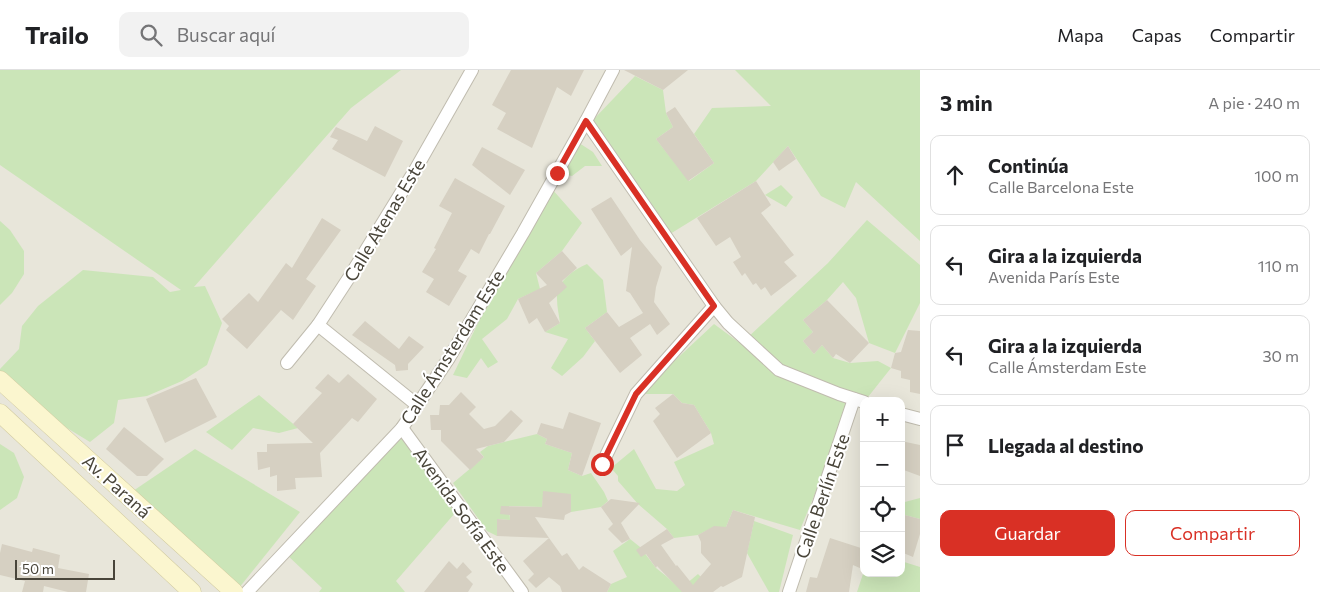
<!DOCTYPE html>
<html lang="es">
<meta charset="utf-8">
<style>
body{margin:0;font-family:Commissioner,sans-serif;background:#f2f2f2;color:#202124}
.controls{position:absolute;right:15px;bottom:15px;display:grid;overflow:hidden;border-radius:10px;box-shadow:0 5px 20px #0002}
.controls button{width:45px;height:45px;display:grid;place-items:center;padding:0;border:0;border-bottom:1px solid #e0e0e0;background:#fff;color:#202124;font:25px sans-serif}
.scale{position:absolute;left:15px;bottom:12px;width:100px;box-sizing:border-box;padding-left:5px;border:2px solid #49453a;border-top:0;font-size:14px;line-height:18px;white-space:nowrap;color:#49453a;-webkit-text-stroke:4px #fff;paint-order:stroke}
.stop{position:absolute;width:15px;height:15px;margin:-11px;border:4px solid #d93025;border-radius:50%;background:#fff}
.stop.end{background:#d93025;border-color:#fff;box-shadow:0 1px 5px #0008}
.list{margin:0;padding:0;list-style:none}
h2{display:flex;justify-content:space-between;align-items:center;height:65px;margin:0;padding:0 20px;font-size:21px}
h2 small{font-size:16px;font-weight:400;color:#757577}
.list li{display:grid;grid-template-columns:32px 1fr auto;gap:15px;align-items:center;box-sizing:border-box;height:80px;margin:0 10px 10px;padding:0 10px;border:1px solid #e0e0e0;border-radius:10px}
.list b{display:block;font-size:19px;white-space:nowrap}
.list p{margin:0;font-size:16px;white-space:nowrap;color:#757577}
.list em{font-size:16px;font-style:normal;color:#757577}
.actions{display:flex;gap:10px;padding:15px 20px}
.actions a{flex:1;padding:11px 0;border:1px solid #d93025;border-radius:10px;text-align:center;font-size:18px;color:#d93025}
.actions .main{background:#d93025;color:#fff}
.icon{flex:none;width:28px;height:28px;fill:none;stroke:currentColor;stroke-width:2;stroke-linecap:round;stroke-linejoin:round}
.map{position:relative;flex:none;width:920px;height:522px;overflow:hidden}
header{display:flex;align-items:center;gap:30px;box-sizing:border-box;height:70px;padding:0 25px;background:#fff;border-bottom:1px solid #e0e0e0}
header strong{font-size:24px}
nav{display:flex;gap:28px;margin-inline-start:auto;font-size:18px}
.search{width:350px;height:45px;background:#f2f2f2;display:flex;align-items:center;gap:12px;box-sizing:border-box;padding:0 18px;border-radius:10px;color:#757577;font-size:19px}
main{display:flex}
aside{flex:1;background:#fff}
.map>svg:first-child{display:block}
</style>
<header>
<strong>Trailo</strong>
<div class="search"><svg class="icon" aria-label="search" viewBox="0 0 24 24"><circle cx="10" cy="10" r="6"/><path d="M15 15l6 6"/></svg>Buscar aquí</div>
<nav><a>Mapa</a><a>Capas</a><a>Compartir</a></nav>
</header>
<main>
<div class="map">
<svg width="920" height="522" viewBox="0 0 920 522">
<rect width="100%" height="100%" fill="#f5f3ec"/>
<path fill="#e8e6da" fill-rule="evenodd" d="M0 0H920V522H0ZM864 331H901V503H864Z"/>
<g fill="#cbe5b8">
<path d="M0 0H401L351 38 194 217 205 216 222 253 207 295 182 311 147 326 118 330 114 353 90 372 39 341 0 305V299L19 279 22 256 38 236 83 200 153 207 170 222 181 220 0 95Z"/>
<path d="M735 0H920V171L856 112 845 138 821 126 788 76 756 111 670 164 652 146 593 50 635 6 663 20 666 43 673 57 656 69 689 111 714 93 694 64 712 38 771 36Z"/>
<path d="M576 71 593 82 602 96H585L572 106 557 103Z"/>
<path d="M781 115 793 127 786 137 765 125Z"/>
<path d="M552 119 582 153 562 181 536 203 540 219 518 229 507 249 482 269 498 292 488 298 481 288 467 308 453 305 488 232Z"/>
<path d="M867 150 920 195V233L895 283 869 273 856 228 843 212 827 230 803 250 813 262 803 271 814 284 822 275 833 288 850 293 878 291 891 298 868 327 779 300 746 269 828 193Z"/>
<path d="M0 151 10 160 24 181V204L12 223 0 235Z"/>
<path d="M587 194 603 210 607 242 585 258 595 271 583 287 562 306 551 298 568 269 545 262 560 253C559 245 557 237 557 229 556 212 573 200 587 194Z"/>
<path d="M714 254 778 301 854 329 800 460 733 440 726 457H714L698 465 674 468 667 459 638 434 618 411V406L611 398 634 379 656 419 677 421 685 415 674 392 714 374 711 363 694 335 682 333 673 324H639Z"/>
<path d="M259 325 298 358 279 363 253 358 232 380 206 362Z"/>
<path d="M406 364 455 443 396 511 405 522H319L322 518 285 483Z"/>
<path d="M537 364 547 369 545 374 572 383 568 400 582 406 591 403 604 422 608 431 601 437 571 442 544 421 542 437 509 436 510 450 497 449V466L487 461 453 413 484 387 480 382 488 376Z"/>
<path d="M0 374 14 383 24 407 17 428 0 440Z"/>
<path d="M195 379 300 442 239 518 133 421Z"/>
<path d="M920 428V449L901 444V433Z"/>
<path d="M754 451 793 465 779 522H769L747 483Z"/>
<path d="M630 469 640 477 656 498 666 506 680 519 698 504 706 512 695 522H607L611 514 627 507 613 481Z"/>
<path d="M901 491 920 497V522H857L864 501V503H901Z"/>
</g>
<g fill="#d6d0c2">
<path d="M511 0H584L571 26 557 17 532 78 497 59 506 43 492 35Z"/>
<path d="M624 0H688L663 20Z"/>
<path d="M675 37 714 93 688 111 656 69 673 57 666 43Z"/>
<path d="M375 56 403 71 385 107 332 79 338 70 330 67 336 57 367 71Z"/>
<path d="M788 76 796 89 779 101 773 92Z"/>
<path d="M482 77 525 100 510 125 472 95Z"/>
<path d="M455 108 505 136 490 164H489L479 184 471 179 458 201 467 206 449 236 426 222 434 209 422 202 436 179 434 178 452 143 439 136Z"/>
<path d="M756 111 771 135 761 143 794 185 784 192 797 206 771 226 765 217 761 220 756 213 753 215 745 203 742 206 733 192 741 187 730 167 716 176 697 148Z"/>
<path d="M611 127 640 170 662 197 656 217 654 232 670 254 657 265 650 254 630 268 642 285 620 303 585 258 607 242 619 257 643 243 630 223 626 221 632 177 621 186 591 139Z"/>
<path d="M322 148 341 160 306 209 316 216 293 250 281 240 247 279 226 260 229 256 222 249 249 223 258 232 286 193 292 198Z"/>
<path d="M562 181 577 198 562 211 567 217 549 233 560 253 545 262 537 248 529 254 518 229 547 215 536 203Z"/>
<path d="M827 230 869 273 850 293 836 284 833 288 822 275 814 284 803 271 813 262 803 250Z"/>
<path d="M365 251 399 279 409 266 424 277 408 294V300L396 301 395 295 352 265Z"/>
<path d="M908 260 920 261V324L910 322V310L901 308V301L891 298 895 283 901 282Z"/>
<path d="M328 304 339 313 348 304 377 329 358 352 352 348 320 383 322 407 295 408 296 419 277 421V405L270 407V397L258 400 257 382H267V374L313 373 293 354 322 323 315 318Z"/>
<path d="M196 308 217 347 165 373 146 329Z"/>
<path d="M461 322 476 337 469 344 484 359 495 356 511 340 523 351 504 372 476 379 484 387 470 400 441 371V360H431L430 345H439L440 335H449Z"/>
<path d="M673 324 682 333 694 335 711 363 677 388 653 351 660 344 655 338Z"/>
<path d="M569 342 601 353 582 406 568 400 572 383 545 374 547 369 537 364 541 353 563 359Z"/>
<path d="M124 357 164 389 147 406H137L106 379Z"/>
<path d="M901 371 920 375V406L901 399Z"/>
<path d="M543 421 571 424V442L565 445 564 450 535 447 549 468 497 466V449L510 450V445L500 444 501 436 542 437Z"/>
<path d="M611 429 640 433 621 453 630 469 622 473 608 459 613 454 601 437Z"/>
<path d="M733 440 755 447 742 507 723 517 721 516 713 522H682L657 496 656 498 646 484 641 487 636 480 667 459 674 468 661 475 676 496 677 495 693 515 711 494 701 483V472L698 465 714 456 726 457Z"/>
<path d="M901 444 920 449V464L913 487 901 482Z"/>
<path d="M549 468 562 486 567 483 579 500 583 496 611 514 607 522H562L560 516 549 507 536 518 528 510 534 504 523 491Z"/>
<path d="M830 468 864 479 862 499 853 495 849 522H806L810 507 817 508Z"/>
<path d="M2 474 32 482 33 478 60 485 58 498 89 504 86 522H68L44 516 43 522H22L25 511 0 505V483Z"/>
<path d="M449 491 457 499 463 492 472 502 466 507 473 514 468 522H424Z"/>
</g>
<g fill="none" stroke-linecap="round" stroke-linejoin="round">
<defs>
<g id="street">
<path d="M586 51 714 236 728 253 779 300 839 324 864 332"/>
<path d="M318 255 417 335"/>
<path d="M287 293 318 255 350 206 414 102 472 0"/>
<path d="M901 344 920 349"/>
<path d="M402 358 522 522"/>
<path d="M602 394 636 324 714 236"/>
<path d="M247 522 402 358 449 288 523 163 586 51 613 0"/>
<path d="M789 522 854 329"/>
</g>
<g id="secondary">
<path d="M0 310 234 522"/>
<path d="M0 343 192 522"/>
</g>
</defs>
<use href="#street" stroke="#c0bcaf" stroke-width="14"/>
<use href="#secondary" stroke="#d1ca9f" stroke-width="19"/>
<use href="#street" stroke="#fff" stroke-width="12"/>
<use href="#secondary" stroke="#fbf6cf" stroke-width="18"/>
</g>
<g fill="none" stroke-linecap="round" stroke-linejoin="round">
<path stroke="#d93025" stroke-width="6" d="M557 103 586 51 714 236 636 324 602 394"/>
</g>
<g text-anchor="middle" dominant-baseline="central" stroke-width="4" stroke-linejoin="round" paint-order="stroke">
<g font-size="18" fill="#49453a" stroke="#fff">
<text transform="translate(384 150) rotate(-59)">Calle Atenas Este</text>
<text transform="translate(452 277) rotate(-58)">Calle Ámsterdam Este</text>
<text transform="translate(117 416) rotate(42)">Av. Paraná</text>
<text transform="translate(822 426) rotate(-71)">Calle Berlín Este</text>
<text transform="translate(462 440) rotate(54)">Avenida Sofía Este</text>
</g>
</g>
</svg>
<div class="controls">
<button>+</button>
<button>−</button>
<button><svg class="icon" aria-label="locate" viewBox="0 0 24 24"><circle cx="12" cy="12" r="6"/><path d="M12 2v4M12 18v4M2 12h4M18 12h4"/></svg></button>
<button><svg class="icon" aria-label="layers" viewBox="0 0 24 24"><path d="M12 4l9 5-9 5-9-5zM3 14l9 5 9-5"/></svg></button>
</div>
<div class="scale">50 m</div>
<div class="stop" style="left:602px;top:394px"></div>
<div class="stop end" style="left:557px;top:103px"></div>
</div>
<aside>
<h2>3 min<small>A pie · 240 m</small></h2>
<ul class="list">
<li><svg class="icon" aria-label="ahead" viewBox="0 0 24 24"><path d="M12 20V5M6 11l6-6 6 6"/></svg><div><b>Continúa</b><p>Calle Barcelona Este</p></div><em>100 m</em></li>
<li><svg class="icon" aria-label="left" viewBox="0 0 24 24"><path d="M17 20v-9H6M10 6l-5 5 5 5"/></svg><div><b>Gira a la izquierda</b><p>Avenida París Este</p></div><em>110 m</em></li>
<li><svg class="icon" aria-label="left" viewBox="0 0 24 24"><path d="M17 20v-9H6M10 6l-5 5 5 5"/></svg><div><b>Gira a la izquierda</b><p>Calle Ámsterdam Este</p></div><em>30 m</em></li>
<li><svg class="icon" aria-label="arrive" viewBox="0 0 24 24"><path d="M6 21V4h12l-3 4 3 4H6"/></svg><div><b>Llegada al destino</b></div></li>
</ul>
<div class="actions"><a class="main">Guardar</a><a>Compartir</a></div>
</aside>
</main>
